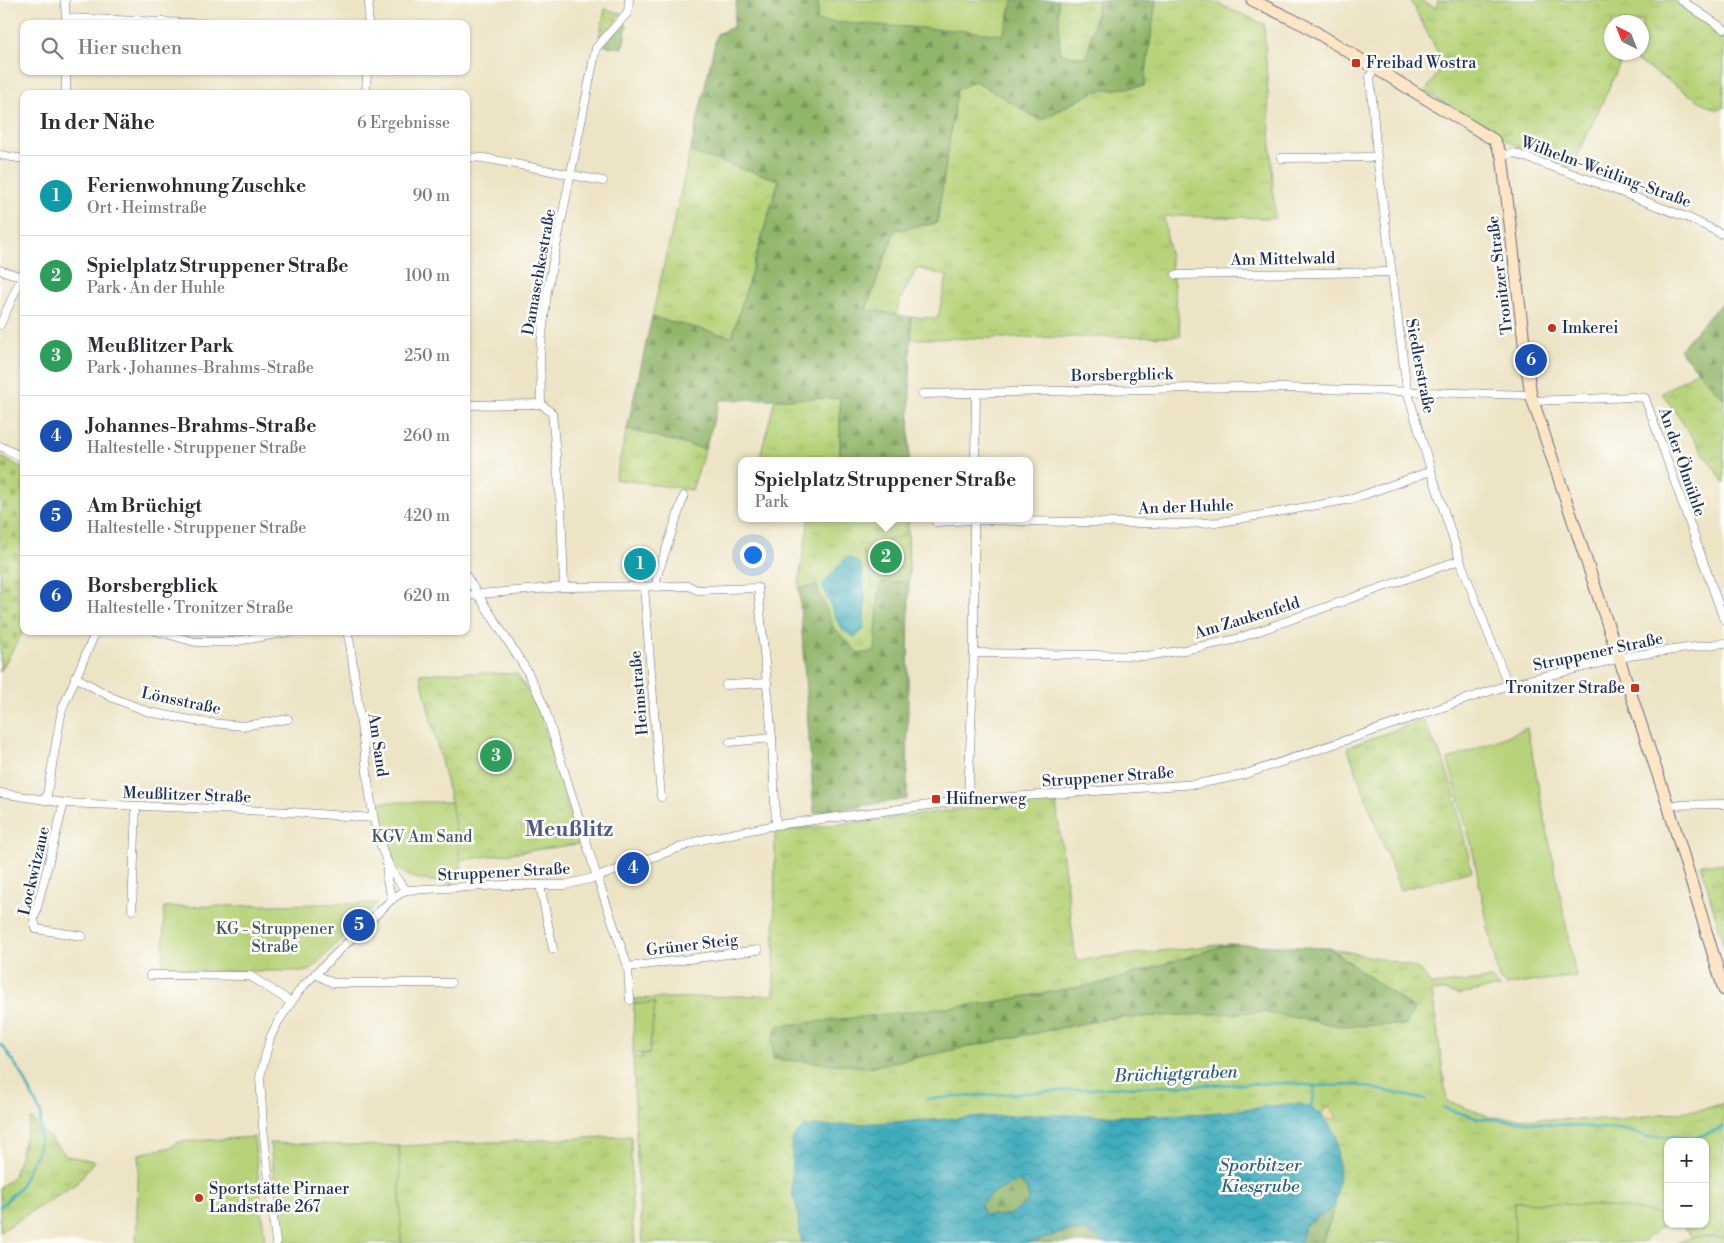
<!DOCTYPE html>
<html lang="de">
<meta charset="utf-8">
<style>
body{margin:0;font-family:"Libre Bodoni",serif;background:#f7f7f7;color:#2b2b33}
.controls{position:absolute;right:15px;bottom:15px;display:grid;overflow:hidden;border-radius:10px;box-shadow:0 1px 4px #0004}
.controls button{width:45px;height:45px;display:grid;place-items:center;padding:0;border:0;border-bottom:1px solid #e1e1e2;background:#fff;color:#2b2b33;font:25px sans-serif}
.compass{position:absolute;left:1604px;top:15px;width:45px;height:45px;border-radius:50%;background:#fff;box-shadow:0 1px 4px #0004;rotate:317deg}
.you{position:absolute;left:752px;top:554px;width:18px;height:18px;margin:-12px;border:4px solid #fff;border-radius:50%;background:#1a73e8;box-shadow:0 0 0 8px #1a73e833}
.badge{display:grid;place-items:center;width:32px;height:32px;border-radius:50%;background:#111827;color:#fff;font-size:16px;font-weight:700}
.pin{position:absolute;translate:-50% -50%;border:2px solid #fff;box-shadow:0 1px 5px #0006}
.popup{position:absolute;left:738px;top:457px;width:295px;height:65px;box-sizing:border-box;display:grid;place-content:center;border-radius:10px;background:#fff;filter:drop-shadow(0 1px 4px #0005);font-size:16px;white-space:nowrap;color:#7c7c81}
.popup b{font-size:19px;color:#2b2b33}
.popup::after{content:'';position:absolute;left:50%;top:100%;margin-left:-10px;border:10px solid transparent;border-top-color:#fff}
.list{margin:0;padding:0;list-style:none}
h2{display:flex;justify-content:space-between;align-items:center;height:65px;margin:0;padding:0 20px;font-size:21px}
h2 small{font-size:16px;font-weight:400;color:#7c7c81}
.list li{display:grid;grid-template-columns:32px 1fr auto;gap:15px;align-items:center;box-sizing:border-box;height:80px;padding:0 20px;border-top:1px solid #e1e1e2}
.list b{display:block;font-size:19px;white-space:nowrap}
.list p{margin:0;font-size:16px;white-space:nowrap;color:#7c7c81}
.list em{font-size:16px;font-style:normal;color:#7c7c81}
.icon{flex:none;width:28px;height:28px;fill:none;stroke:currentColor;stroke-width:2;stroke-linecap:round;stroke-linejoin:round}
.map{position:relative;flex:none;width:1724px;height:1243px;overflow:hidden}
.search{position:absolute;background:#fff;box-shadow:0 1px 4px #0004;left:20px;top:20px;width:450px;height:55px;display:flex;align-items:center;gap:12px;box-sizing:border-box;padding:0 18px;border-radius:10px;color:#7c7c81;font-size:19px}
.panel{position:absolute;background:#fff;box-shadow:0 1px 4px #0004;left:20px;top:90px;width:450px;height:545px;border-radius:10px}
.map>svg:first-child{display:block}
</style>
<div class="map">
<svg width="1724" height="1243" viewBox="0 0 1724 1243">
<defs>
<pattern id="grass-tufts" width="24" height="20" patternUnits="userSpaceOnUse" patternTransform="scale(1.25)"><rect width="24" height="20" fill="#b7d379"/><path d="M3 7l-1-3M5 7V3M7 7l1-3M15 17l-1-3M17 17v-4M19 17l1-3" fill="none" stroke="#9db56b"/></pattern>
<pattern id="forest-firs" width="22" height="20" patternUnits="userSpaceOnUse" patternTransform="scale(1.25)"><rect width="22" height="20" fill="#91b569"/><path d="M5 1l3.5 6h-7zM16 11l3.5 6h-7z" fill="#76945a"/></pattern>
<pattern id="sand-dots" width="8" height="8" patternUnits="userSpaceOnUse" patternTransform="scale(1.25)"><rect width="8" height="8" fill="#eeda9e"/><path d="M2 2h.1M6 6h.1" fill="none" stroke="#ccbb8a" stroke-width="1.8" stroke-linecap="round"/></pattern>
<pattern id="cemetery-stones" width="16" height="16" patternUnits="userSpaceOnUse" patternTransform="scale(1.25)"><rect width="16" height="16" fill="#b7d379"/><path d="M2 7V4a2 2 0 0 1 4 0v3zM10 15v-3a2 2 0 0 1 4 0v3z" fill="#9db56b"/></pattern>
<pattern id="park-crowns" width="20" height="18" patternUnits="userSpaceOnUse" patternTransform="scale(1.25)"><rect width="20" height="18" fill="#b7d379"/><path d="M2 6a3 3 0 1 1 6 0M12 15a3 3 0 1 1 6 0" fill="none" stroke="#9db56b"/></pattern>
<pattern id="water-waves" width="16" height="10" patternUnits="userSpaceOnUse" patternTransform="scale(1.25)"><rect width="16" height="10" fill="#3eacbc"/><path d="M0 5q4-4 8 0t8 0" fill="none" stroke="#338c9c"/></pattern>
</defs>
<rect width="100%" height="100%" fill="#fdfcf7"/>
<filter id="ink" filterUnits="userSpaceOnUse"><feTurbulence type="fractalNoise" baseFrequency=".02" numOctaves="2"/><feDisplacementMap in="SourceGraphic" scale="10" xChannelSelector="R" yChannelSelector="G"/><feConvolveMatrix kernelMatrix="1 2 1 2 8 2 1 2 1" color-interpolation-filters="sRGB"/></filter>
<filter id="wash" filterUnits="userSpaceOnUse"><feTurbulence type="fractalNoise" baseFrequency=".0096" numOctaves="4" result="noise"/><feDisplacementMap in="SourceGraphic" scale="20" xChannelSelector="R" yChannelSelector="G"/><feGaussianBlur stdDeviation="1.12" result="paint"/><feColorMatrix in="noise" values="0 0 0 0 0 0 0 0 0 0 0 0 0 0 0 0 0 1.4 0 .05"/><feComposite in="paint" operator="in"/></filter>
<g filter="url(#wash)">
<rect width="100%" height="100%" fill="#ede4c5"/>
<g fill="url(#grass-tufts)" stroke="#69816c" fill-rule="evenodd">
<path d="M1058 0H1099L1087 58 1060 55Z"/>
<path d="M1156 0H1210L1264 24 1275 218 1164 216 1181 336 912 339 911 317 938 318 947 276 917 268 901 298 896 314 866 310 895 230 937 223 957 89 975 81 1041 120 1095 91 1144 86Z"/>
<path d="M1410 0H1419L1436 8 1438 0H1673L1724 34V108L1717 110 1698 100 1625 53 1572 168 1518 147 1425 92 1444 64ZM1612 22H1642V52H1612Z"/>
<path d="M690 152 779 179 732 337 652 317Z"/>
<path d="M1699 370 1724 399V483L1662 393Z"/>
<path d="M840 398V454L838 461H759L775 399Z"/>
<path d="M627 429 705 449 692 490 615 479Z"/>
<path d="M809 518H908L909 581 880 583 875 652 859 654 833 627 817 586 799 588V580Z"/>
<path d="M1423 720 1444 762 1453 790 1472 871 1400 890 1347 747Z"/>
<path d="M1056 802 1076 960 1229 944 1107 982 988 1003 869 1067 1110 1018 1264 1012 1340 1026 1414 1009 1330 948 1405 964 1420 970 1431 985 1492 979 1501 988 1484 989 1460 995 1445 991H1432L1447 1101 1491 1117 1534 1119 1609 1120 1704 1109 1724 1103V1237H1692L1680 1224H1705V1142H1668V1216C1618 1205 1565 1204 1514 1202L1515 1243H1322L1335 1207 1336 1135 1325 1120 1335 1118 1328 1107 1321 1113 1299 1103 1212 1113 1130 1116 792 1193C799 1210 798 1226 802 1243H643L638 1184 633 1057 643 1058 641 1054H649L655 1003 634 1004 633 999 774 995 775 832 971 808Z"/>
<path d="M1701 864H1724V947Z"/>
<path d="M31 1118 67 1156 94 1161 77 1183 0 1232V1187L14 1176Z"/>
<path d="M631 1136 632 1220 635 1243H401L399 1146Z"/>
</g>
<g fill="url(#forest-firs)" stroke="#567264">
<path d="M737 0H819L817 21 969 31 1003 35 1013 0H1058L1060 54 1087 58 1099 0H1156L1144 86 1095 91 1040 120 975 81 957 90 937 223 895 230 866 309 911 317 909 461H838L840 454V398L720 400 705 449 627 429 652 317 732 337 779 180 690 152 717 34 733 27Z"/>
<path d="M622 22 627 25 623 48 605 46 604 44Z"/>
<path d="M1724 300V399L1679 350Z"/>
<path d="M909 581 907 799 814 813 799 588 817 586 833 627 859 654 875 651 880 583Z"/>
<path d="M1229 944 1329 948 1414 1009 1406 1025 1340 1026 1264 1012 1110 1018 869 1067 773 1059 772 1041 777 1026 988 1003 1107 982Z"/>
<path d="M1018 1181 1026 1187 1029 1200C1014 1217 1004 1217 983 1214L981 1204 993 1193Z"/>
<path d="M1335 1207 1322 1243H1300L1305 1225Z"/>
<path d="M1081 1230 1096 1236 1101 1243H1027L1068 1231Z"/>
</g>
<path fill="url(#sand-dots)" stroke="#84847e" d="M1328 1107 1336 1114V1118L1325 1120 1321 1113Z"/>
<path fill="url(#cemetery-stones)" stroke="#69816c" d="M0 456 24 469V630L0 672Z"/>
<g fill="url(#park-crowns)" stroke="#69816c">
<path d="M605 9 622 13 601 38 599 37Z"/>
<path d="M908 534 909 581 880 583 872 590 871 575 862 549Z"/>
<path d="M459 672 517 674 539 710 579 844 460 860 451 802 420 674Z"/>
</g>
<g fill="#b7d379" stroke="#69816c">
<path d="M819 0H1013L1003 35 969 31 817 21Z"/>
<path d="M1527 728 1576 976 1507 985 1499 980 1471 843 1448 760Z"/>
<path d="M379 802H451L462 871 452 872 453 883C431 881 411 882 395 866Z"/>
<path d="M378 903 309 971H163L164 907Z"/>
<path d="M655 1003 649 1054H633L634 1004Z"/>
<path d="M254 1137 265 1243H136L139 1154 171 1147 178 1142Z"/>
<path d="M270 1143 399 1146 401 1243H282Z"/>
<path d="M1514 1202C1565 1204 1618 1205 1668 1216V1222L1642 1243H1515Z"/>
<path d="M1692 1237H1724V1243H1677Z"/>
</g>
<g fill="url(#water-waves)" stroke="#2c6e8d" fill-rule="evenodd">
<path d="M849 557 861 565 865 593 864 629 856 637C835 632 832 604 823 588V584L844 560Z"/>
<path d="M1299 1103 1321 1113 1336 1135 1339 1174 1335 1207 1305 1225 1300 1243H1101L1096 1236 1081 1230 1068 1231 1027 1243H901L898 1240 880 1238 876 1243H802L798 1223 799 1212 792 1193V1139L804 1127 1038 1114 1130 1116 1212 1113ZM1018 1181 1026 1187 1029 1200C1015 1216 1003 1218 983 1214L981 1204 993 1193Z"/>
</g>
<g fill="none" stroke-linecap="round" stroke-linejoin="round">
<g stroke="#3eacbc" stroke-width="2.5">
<path d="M0 1044 5 1049 23 1076 41 1114 39 1148 19 1188 0 1207"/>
<path d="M926 1099 1122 1087 1289 1083 1314 1086 1358 1085 1426 1100"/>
<path d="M1310 1108 1314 1096V1086"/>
<path d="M1443 1108 1477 1118 1626 1130 1648 1137 1672 1136 1695 1138 1724 1127"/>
</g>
</g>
</g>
<g filter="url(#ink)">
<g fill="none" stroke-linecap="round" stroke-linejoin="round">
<defs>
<g id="street">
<path d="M65 0 66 24"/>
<path d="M1681 0 1724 29"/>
<path d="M67 18 213 24"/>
<path d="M368 24 369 0"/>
<path d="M1375 69 1370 76 1377 157 1407 390 1431 471 1460 560 1508 685"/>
<path d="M66 94V71"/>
<path d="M366 94 367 71"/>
<path d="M0 155 24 159"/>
<path d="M1502 156 1514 153 1587 179 1691 219 1724 235"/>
<path d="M466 157 484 158 603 181"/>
<path d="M1281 158 1377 157"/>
<path d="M0 270 22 277"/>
<path d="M1176 275 1391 272"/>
<path d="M0 325 24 272"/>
<path d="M922 394 1242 387 1531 395"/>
<path d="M1533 401 1633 397 1645 398 1724 620"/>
<path d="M466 405 541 404"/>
<path d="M0 446 24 458"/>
<path d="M975 461 976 393"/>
<path d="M936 522 974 520 1185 524 1221 522 1352 499 1431 471"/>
<path d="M466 576 527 671 544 706 597 877 628 967 630 1000"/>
<path d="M564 587 561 506 552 413 541 404 540 353 547 292 596 48 628 12 629 0"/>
<path d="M644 587 661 797"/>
<path d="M656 587 657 576 684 496"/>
<path d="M466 596 478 594 564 587 689 586 697 590 758 588 772 738 776 825"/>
<path d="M156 631 195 642H232L294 631"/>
<path d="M347 631 350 644C355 678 359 712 364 746 370 793 372 854 406 890"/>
<path d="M974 653 1147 656 1184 650 1233 640 1460 560"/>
<path d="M75 677 113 698 149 712 201 722 243 726 288 719"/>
<path d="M726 685 767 683"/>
<path d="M730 742 772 738"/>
<path d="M0 793 64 803 291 812 373 818"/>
<path d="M46 800 62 709 96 631"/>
<path d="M968 800 974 653V518"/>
<path d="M64 803 34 919 36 929 82 936"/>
<path d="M1668 805 1724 804"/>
<path d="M387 864V880L392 899"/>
<path d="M540 885 553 949"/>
<path d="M132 910 136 807"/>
<path d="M628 967 758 950"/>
<path d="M315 974 333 983H451"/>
<path d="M150 975 250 976 291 1002"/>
<path d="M276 1243 263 1127 260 1077 270 1038 278 1022 301 988 392 899 406 890 504 885H565L597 877 701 840 776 825 968 800 1197 784 1243 775 1508 685 1629 656 1724 643"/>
</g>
<path id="secondary" d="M1252 0 1304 25 1494 140 1502 156 1527 368 1531 395 1668 805 1724 990"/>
</defs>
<use href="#street" stroke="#646e82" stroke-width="9"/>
<use href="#secondary" stroke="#646e82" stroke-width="13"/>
<use href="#street" stroke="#fff" stroke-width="8"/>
<use href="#secondary" stroke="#fde5c5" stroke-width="11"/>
</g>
</g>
<g fill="#c8321e" stroke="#fdfcf7" stroke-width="2">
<rect x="1351" y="58" width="10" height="10" rx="2.5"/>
<circle cx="1552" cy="328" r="5"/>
<rect x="1630" y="683" width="10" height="10" rx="2.5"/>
<rect x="931" y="794" width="10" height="10" rx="2.5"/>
<circle cx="199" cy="1198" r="5"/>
</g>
<g text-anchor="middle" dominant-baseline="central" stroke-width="5" stroke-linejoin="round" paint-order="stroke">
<g font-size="16" fill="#1b2f5e" stroke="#fdfcf7" text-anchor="start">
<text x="1366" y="63">Freibad Wostra</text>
<text x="1562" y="328">Imkerei</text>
<text x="1625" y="688" text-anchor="end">Tronitzer Straße</text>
<text x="946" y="799">Hüfnerweg</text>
<text x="209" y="1189">Sportstätte Pirnaer<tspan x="209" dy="18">Landstraße 267</tspan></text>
</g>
<g font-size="16" fill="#1b2f5e" stroke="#fdfcf7">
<text transform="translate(1606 172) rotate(20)">Wilhelm-Weitling-Straße</text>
<text transform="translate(1283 259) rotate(-1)">Am Mittelwald</text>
<text transform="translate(539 272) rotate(-80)">Damaschkestraße</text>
<text transform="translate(1500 275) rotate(-97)">Tronitzer Straße</text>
<text transform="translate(1420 366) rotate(79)">Siedlerstraße</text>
<text transform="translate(1122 375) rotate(-1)">Borsbergblick</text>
<text transform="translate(1682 462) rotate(71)">An der Ölmühle</text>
<text transform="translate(1186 507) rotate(-2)">An der Huhle</text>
<text transform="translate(1247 618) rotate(-17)">Am Zaukenfeld</text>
<text transform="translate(1598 652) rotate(-12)">Struppener Straße</text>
<text transform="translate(639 693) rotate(-95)">Heimstraße</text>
<text transform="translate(181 701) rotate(12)">Lönsstraße</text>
<text transform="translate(378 745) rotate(82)">Am Sand</text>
<text transform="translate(1108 777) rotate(-4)">Struppener Straße</text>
<text transform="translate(187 795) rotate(2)">Meußlitzer Straße</text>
<text transform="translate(34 871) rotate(-77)">Lockwitzaue</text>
<text transform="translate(504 872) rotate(-3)">Struppener Straße</text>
<text transform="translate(692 945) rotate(-7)">Grüner Steig</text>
</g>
<g font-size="16" fill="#425865" stroke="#fdfcf7">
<text x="422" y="837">KGV Am Sand</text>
<text x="275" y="929">KG - Struppener<tspan x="275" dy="18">Straße</tspan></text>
</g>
<g font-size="18" font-style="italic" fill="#296184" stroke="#fdfcf7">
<text transform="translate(1176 1074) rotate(-2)">Brüchigtgraben</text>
<text x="1260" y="1165">Sporbitzer<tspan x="1260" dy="21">Kiesgrube</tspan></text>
</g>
<g font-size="21" font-weight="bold" fill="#4f588c" stroke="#fdfcf7">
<text x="569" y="830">Meußlitz</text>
</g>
</g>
</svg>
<div class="controls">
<button>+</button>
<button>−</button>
</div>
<svg class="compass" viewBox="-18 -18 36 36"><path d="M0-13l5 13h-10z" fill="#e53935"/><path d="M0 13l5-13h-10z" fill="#7c7c81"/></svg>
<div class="you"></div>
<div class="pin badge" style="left:640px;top:564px;background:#0f9aa8">1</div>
<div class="pin badge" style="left:886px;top:557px;background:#2e9e5b">2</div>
<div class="popup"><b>Spielplatz Struppener Straße</b>Park</div>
<div class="pin badge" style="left:496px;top:756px;background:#2e9e5b">3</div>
<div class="pin badge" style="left:633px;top:868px;background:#1a4fb4">4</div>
<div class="pin badge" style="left:359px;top:925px;background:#1a4fb4">5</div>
<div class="pin badge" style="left:1531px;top:360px;background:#1a4fb4">6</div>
<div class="search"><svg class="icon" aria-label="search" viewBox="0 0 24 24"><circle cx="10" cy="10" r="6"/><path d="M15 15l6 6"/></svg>Hier suchen</div>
<section class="panel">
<h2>In der Nähe<small>6 Ergebnisse</small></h2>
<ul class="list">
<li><span class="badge" style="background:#0f9aa8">1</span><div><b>Ferienwohnung Zuschke</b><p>Ort · Heimstraße</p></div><em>90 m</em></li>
<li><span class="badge" style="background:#2e9e5b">2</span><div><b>Spielplatz Struppener Straße</b><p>Park · An der Huhle</p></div><em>100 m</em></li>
<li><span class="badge" style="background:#2e9e5b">3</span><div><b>Meußlitzer Park</b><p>Park · Johannes-Brahms-Straße</p></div><em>250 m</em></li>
<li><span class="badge" style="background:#1a4fb4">4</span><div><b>Johannes-Brahms-Straße</b><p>Haltestelle · Struppener Straße</p></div><em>260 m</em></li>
<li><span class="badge" style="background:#1a4fb4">5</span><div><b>Am Brüchigt</b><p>Haltestelle · Struppener Straße</p></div><em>420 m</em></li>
<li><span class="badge" style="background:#1a4fb4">6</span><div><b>Borsbergblick</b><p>Haltestelle · Tronitzer Straße</p></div><em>620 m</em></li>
</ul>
</section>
</div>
